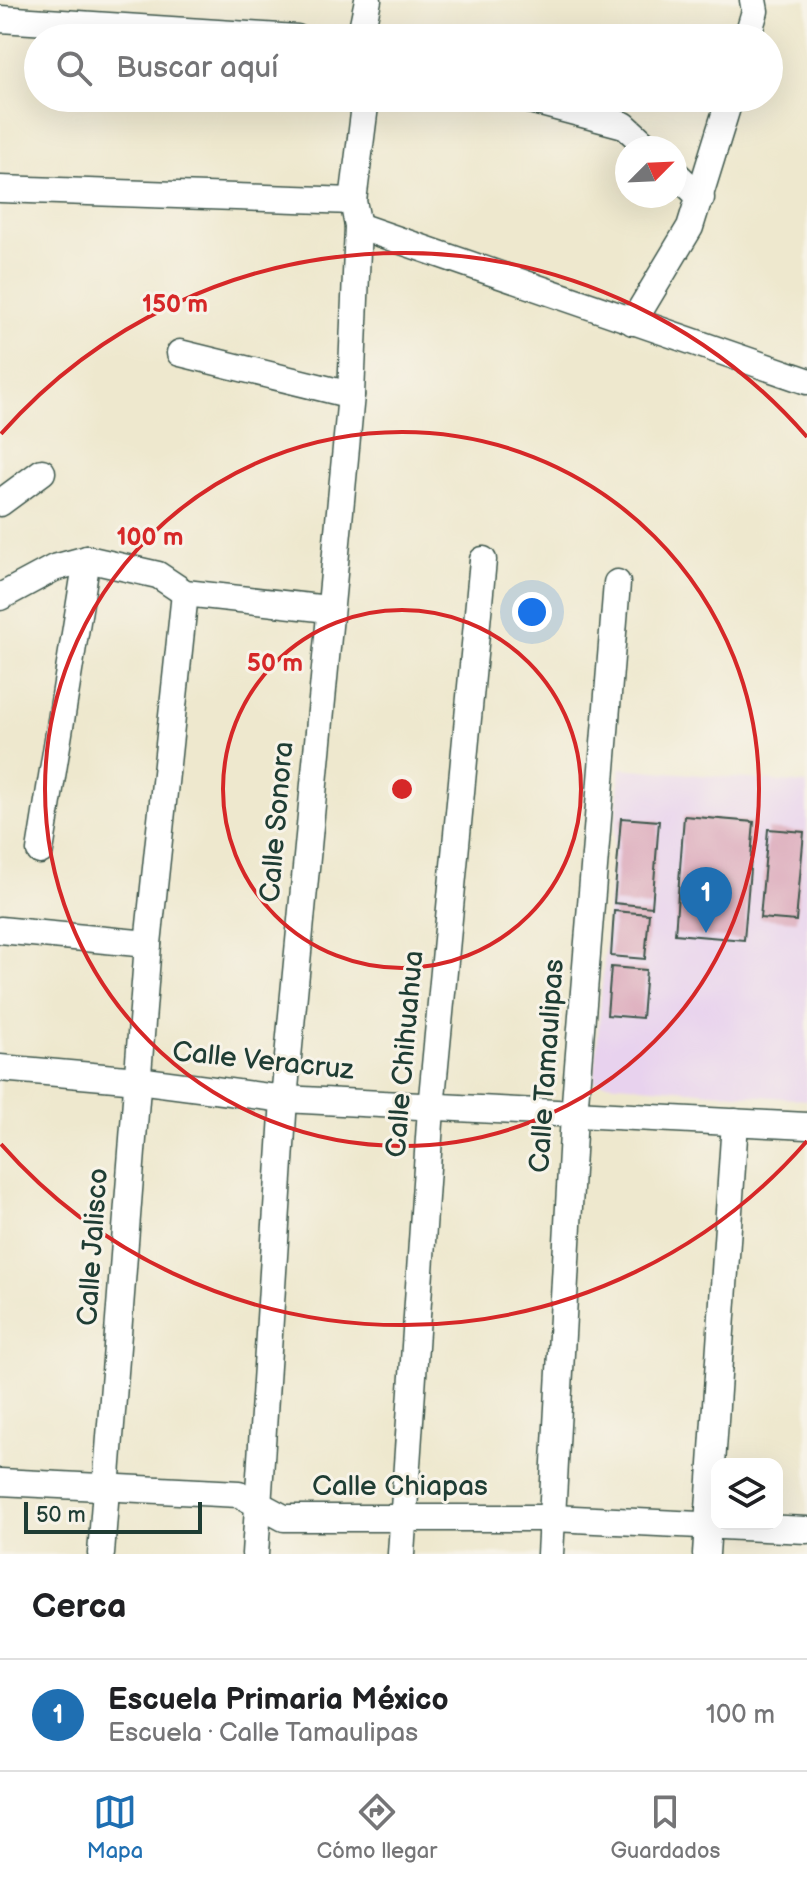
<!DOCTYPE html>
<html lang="es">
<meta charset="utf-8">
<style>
body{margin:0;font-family:"Balsamiq Sans",sans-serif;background:#f2f2f2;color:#202124}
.controls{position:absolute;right:24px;bottom:24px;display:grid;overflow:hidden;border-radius:16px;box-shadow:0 8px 32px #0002}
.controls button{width:72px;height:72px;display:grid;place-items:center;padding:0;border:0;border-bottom:2px solid #e0e0e0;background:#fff;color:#202124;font:40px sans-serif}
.compass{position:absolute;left:615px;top:136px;width:72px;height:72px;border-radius:50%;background:#fff;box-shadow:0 8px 32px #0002;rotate:66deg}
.scale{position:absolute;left:24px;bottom:20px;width:178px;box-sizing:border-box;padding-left:8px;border:4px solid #1f3d34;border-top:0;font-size:22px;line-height:28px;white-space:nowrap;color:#1f3d34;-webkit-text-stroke:6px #f7f3e8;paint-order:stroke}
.you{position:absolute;left:532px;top:612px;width:28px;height:28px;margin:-20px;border:6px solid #fff;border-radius:50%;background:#1a73e8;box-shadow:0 0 0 12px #1a73e833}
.badge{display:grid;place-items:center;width:52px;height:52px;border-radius:50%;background:#1f6fb2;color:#fff;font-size:26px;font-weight:700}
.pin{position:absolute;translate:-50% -66px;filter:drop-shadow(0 2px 4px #0008)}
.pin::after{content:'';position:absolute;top:42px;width:28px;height:24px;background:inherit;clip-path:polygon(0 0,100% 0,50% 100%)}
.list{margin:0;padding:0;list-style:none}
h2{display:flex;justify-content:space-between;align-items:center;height:104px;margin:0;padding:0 32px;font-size:34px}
h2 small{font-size:26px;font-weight:400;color:#757577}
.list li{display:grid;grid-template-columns:52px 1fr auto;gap:24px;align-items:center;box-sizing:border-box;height:112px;padding:0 32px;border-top:2px solid #e0e0e0}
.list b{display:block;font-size:30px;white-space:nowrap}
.list p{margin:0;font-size:26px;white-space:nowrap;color:#757577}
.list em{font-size:26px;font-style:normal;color:#757577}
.icon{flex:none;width:44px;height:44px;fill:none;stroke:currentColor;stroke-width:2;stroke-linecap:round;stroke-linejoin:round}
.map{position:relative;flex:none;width:807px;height:1554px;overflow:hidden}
.search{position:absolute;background:#fff;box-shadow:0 8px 32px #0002;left:24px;right:24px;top:24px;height:88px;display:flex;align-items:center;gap:20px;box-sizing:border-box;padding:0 28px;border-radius:44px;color:#757577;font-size:30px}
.sheet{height:216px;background:#fff}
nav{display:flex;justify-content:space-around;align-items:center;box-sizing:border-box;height:112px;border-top:2px solid #e0e0e0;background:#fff;font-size:22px;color:#757577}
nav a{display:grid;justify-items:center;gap:4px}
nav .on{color:#1f6fb2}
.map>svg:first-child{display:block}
</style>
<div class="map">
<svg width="807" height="1554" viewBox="0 0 807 1554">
<rect width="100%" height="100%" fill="#f7f3e8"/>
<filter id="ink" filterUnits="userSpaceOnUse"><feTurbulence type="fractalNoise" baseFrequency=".0125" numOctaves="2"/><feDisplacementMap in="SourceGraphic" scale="16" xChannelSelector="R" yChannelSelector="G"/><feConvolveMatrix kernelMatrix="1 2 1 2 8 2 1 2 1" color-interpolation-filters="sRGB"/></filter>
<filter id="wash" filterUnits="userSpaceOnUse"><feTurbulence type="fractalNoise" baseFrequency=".006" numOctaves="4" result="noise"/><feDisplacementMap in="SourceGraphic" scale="32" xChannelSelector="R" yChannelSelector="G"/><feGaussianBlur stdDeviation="1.8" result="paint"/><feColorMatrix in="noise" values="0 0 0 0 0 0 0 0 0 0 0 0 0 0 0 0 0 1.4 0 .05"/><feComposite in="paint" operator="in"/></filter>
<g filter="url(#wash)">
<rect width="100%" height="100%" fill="#eee8ce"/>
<path fill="#e8d2ee" d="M620 768 807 784V1100L594 1082Z"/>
<g id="blocks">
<g fill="#d9a3b7">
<path d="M684 816 754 822 744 940 675 934Z"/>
<path d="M621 818 659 821 652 907 614 903Z"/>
<path d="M768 829 804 832 796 921 760 918Z"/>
<path d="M614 911 649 914 645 959 611 956Z"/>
<path d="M611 967 646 970 642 1018 607 1015Z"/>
</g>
</g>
</g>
<g filter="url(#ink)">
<use href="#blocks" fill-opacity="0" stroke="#3e574b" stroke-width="2"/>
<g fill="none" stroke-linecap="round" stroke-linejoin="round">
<defs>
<g id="street">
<path d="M0 19 297 38"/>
<path d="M360 38 368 0"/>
<path d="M747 38 755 11 753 0"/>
<path d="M522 98 624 125 649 148"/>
<path d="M675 173 701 198"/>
<path d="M0 189 353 201"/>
<path d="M358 226 807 381"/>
<path d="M633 322 690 227 730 98"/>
<path d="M180 353 351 395"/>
<path d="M0 503 42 472"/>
<path d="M0 597 54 568 87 559 158 575 185 593 328 609"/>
<path d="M40 851 87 559"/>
<path d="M0 930 148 944"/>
<path d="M0 1068 138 1080 284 1099 807 1126"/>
<path d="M0 1482 239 1494 284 1518H553L807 1530"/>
<path d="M101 1554 148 944 185 593"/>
<path d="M255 1554 284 1099 351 395 358 226 353 201 366 98"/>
<path d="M401 1554 431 1108 483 560"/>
<path d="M550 1554 574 1115 617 583"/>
<path d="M706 1554 735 1122"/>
</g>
</defs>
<use href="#street" stroke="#3e574b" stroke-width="29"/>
<use href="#street" stroke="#fff" stroke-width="26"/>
</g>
</g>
<g fill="none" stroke="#d62828" stroke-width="4">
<circle cx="402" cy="789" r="179"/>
<circle cx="402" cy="789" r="357"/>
<path d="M807 1141A536 536 0 0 1 1 1144M1 434A536 536 0 0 1 807 437"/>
</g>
<g text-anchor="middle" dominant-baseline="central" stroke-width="6" stroke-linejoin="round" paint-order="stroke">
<g font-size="28" fill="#1f3d34" stroke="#f7f3e8">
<text transform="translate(277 822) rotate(-85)">Calle Sonora</text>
<text transform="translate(405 1054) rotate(-85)">Calle Chihuahua</text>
<text transform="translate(263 1061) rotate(6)">Calle Veracruz</text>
<text transform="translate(547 1066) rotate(-86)">Calle Tamaulipas</text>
<text transform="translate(93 1247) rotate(-86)">Calle Jalisco</text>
<text x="400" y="1486">Calle Chiapas</text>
</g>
</g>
<circle cx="402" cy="789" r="12" fill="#d62828" stroke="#f7f3e8" stroke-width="4"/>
<g font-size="24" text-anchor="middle" font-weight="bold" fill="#d62828" stroke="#f7f3e8" stroke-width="6" stroke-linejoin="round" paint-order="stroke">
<text x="175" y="312">150 m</text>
<text x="150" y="545">100 m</text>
<text x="275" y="671">50 m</text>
</g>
</svg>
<div class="controls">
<button><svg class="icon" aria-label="layers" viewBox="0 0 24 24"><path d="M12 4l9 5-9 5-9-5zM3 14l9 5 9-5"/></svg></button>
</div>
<svg class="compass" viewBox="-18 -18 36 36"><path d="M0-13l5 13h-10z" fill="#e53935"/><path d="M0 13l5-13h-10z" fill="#757577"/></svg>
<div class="scale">50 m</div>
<div class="you"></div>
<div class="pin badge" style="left:706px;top:933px">1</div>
<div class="search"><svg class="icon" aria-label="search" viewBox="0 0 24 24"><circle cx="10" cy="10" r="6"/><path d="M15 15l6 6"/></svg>Buscar aquí</div>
</div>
<section class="sheet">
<h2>Cerca<small></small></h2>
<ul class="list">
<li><span class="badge">1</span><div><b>Escuela Primaria México</b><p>Escuela · Calle Tamaulipas</p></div><em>100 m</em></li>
</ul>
</section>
<nav>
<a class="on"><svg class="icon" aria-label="map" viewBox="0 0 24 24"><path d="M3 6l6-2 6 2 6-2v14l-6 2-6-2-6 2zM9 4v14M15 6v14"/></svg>Mapa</a>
<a><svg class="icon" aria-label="directions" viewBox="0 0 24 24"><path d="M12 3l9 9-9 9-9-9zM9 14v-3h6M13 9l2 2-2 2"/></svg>Cómo llegar</a>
<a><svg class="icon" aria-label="saved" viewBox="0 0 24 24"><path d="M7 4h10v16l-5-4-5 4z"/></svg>Guardados</a>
</nav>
